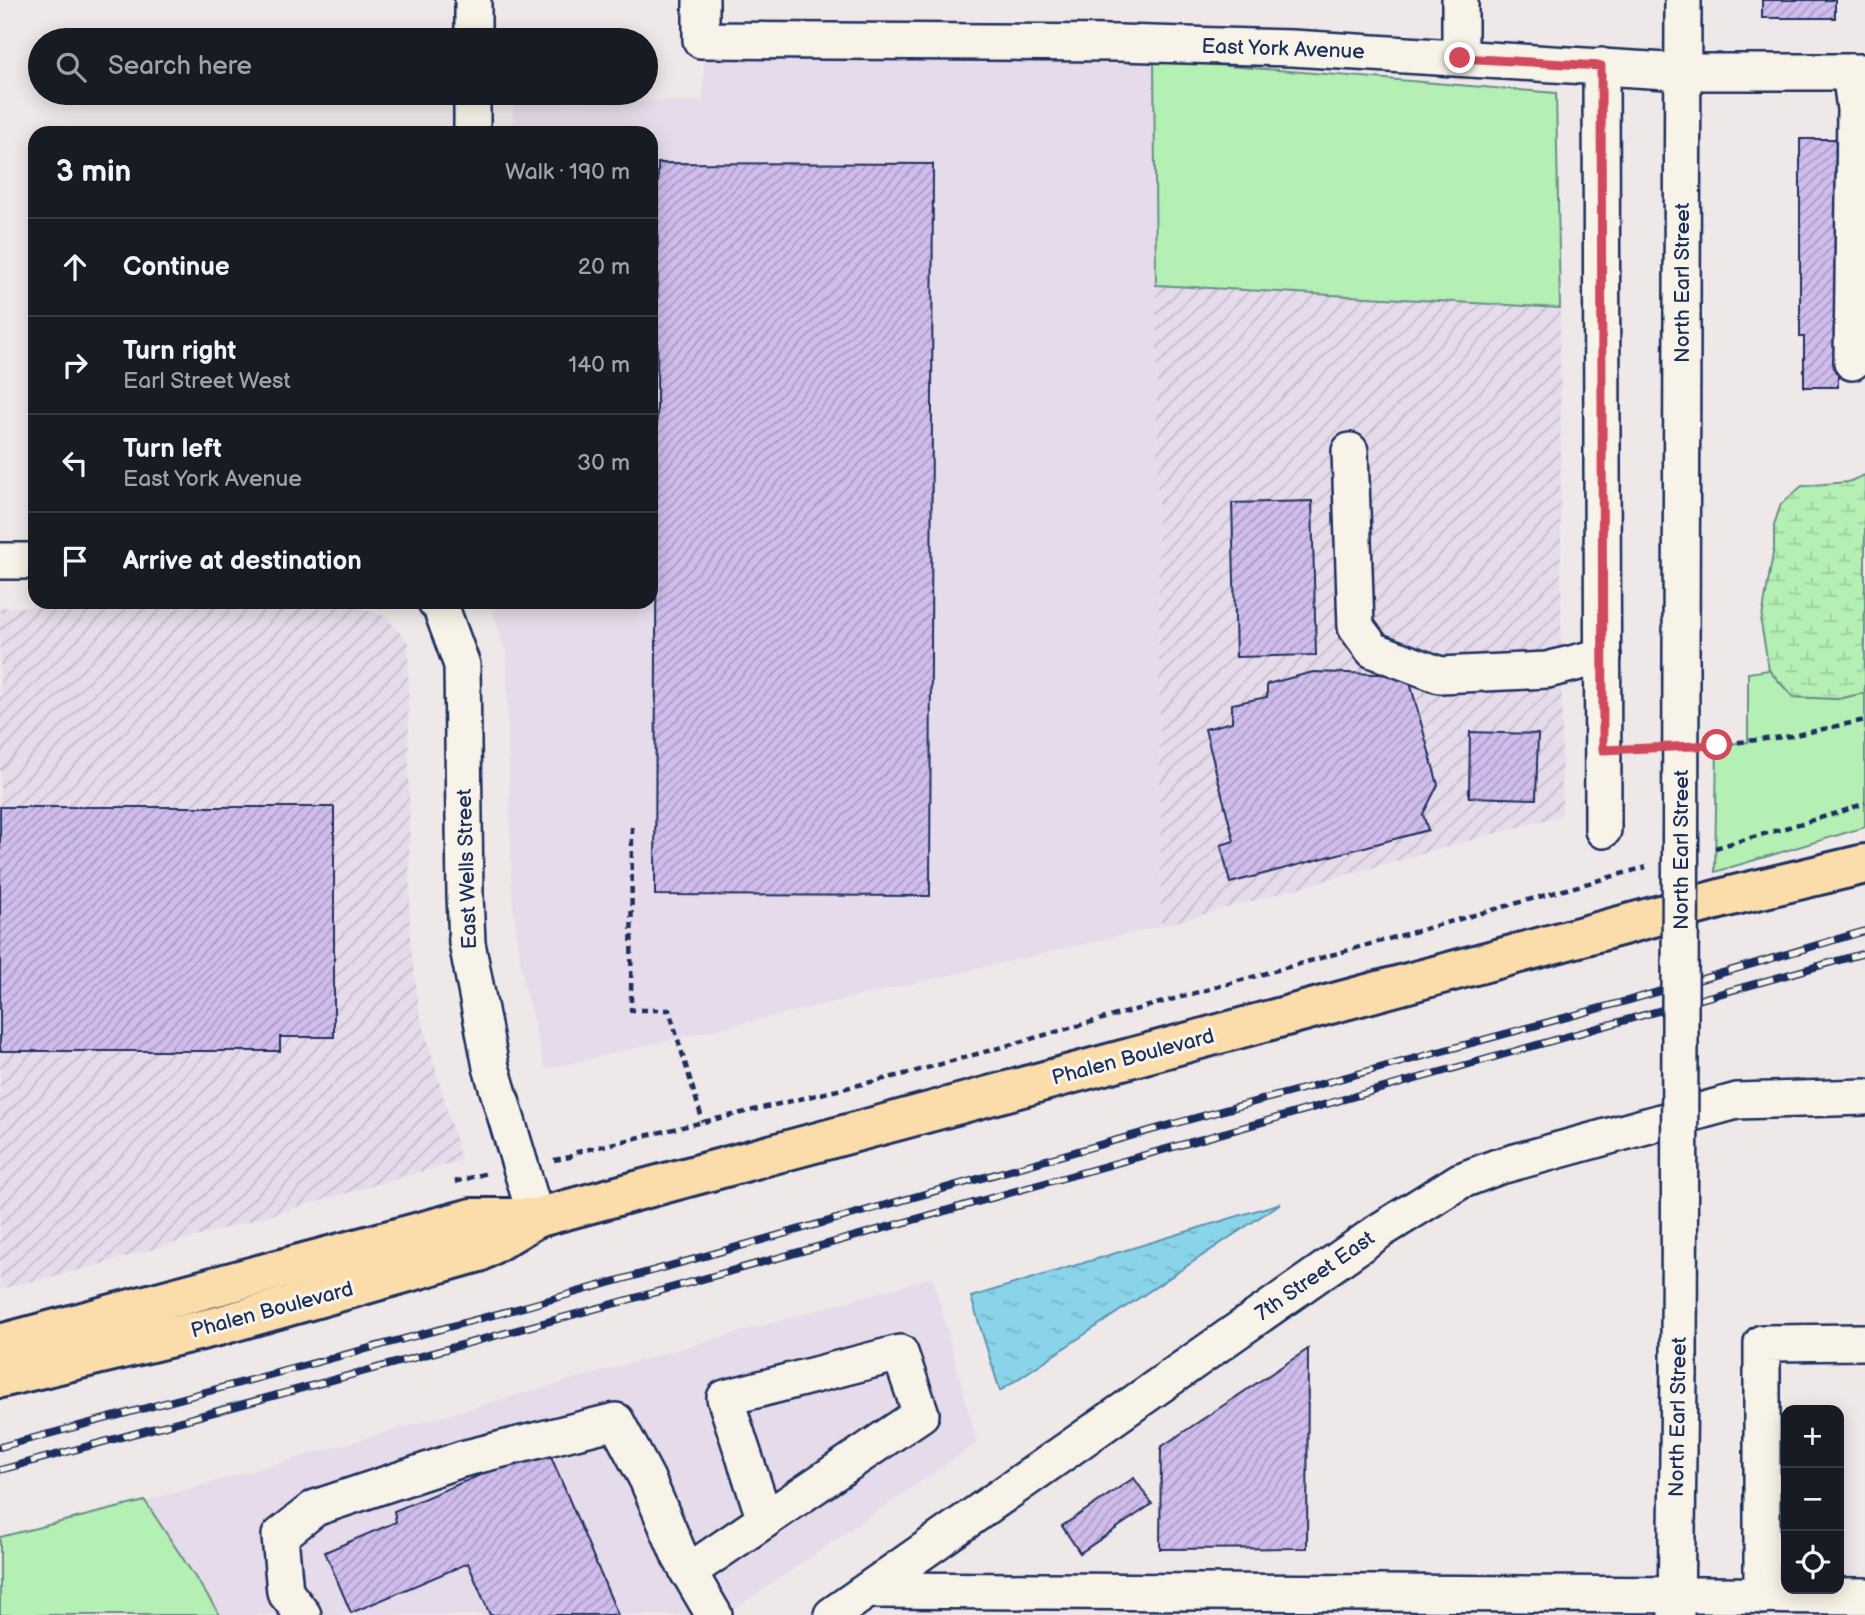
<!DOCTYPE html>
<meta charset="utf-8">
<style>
body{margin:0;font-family:"Balsamiq Sans",sans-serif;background:#242831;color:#f1f3f6}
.controls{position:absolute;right:21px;bottom:21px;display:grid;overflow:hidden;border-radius:14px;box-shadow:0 4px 18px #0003}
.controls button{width:63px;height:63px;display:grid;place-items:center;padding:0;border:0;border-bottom:2px solid #363941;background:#171b24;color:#f1f3f6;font:35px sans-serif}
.stop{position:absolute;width:21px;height:21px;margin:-16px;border:5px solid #d1495b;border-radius:50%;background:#fff}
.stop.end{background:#d1495b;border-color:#fff;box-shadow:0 2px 7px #0008}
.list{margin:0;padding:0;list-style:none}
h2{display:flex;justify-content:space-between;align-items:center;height:91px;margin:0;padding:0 28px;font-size:30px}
h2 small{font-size:23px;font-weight:400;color:#9ea1a6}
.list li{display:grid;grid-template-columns:46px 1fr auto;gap:21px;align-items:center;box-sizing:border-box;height:98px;padding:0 28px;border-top:2px solid #363941}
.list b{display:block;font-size:26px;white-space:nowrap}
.list p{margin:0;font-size:23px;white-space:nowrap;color:#9ea1a6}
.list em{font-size:23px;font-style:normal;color:#9ea1a6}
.icon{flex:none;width:38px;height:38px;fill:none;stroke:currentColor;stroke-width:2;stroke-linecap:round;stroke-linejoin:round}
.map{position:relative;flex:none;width:1865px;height:1615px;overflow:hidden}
.search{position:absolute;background:#171b24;box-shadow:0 4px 18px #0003;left:28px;top:28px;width:630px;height:77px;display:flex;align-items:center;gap:18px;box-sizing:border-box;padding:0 24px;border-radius:38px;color:#9ea1a6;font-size:26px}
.panel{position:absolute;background:#171b24;box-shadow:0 4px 18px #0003;left:28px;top:126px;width:630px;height:483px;border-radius:21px}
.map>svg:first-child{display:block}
</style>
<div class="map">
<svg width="1865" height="1615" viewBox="0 0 1865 1615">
<defs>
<pattern id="industrial-furrows" width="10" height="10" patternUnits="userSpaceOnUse" patternTransform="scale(1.75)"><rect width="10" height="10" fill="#e6dbea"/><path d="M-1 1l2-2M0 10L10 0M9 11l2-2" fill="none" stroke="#c5bccb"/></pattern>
<pattern id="wetland-marsh" width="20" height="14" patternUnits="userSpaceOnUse" patternTransform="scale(1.75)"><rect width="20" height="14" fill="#b4efb4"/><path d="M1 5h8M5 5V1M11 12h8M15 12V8" fill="none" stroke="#9acd9d"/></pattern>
<pattern id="water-ripples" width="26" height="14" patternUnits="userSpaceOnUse" patternTransform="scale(1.75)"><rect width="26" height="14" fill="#89d4e9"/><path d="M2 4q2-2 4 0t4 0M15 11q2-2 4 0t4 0" fill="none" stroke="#76b6ca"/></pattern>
<pattern id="building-hatch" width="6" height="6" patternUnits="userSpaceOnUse" patternTransform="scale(1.75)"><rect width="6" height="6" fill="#d1bded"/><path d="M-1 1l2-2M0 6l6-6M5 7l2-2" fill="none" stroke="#a99ac3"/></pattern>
</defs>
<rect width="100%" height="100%" fill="#efe8e9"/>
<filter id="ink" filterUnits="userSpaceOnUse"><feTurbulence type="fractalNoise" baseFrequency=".0143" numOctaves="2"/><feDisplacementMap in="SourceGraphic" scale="14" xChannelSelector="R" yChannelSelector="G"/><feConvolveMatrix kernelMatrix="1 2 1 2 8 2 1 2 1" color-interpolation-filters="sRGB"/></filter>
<g filter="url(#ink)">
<g fill="#e6dbea">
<path d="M704 59 1154 60 1161 926 545 1069 523 980 512 896 506 653 490 602H651V133H513V102L703 101Z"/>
<path d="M933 1277 977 1443 726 1615H220L145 1501Z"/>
</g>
<g fill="url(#industrial-furrows)">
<path d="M1156 285 1560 308 1562 815 1161 926Z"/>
<path d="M353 605 386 617 408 642 410 939 419 1010 461 1160 84 1269 0 1289V607Z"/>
</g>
<g fill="#b4efb4" stroke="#688f89" stroke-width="2">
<path d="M1154 60 1556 93 1560 308 1156 285Z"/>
<path d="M1769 670 1793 697 1837 699 1865 693V827L1715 872 1717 745 1748 742V673Z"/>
<path d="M145 1501 220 1615H0V1537Z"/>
</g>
<path fill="url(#wetland-marsh)" stroke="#688f89" stroke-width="2" d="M1865 475V693L1837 699 1793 697 1769 670 1761 623 1774 548V525L1781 504 1802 486 1848 482Z"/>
<path fill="url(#water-ripples)" stroke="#5d92b1" stroke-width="2" d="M1281 1203 1000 1391 971 1297Z"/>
<g fill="url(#building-hatch)" stroke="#1b2f5e" stroke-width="2">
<rect x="1762" y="0" width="73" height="18"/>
<path d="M1800 139H1837L1838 387H1804V337H1800Z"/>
<path d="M658 163 933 164 930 896 655 895Z"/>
<path d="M1312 501 1316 655 1236 657 1232 503Z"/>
<path d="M1313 672 1408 675 1438 785 1423 814 1428 830 1230 883 1221 845 1234 841 1205 729 1232 722V704L1267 697V684Z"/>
<path d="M1470 732 1538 734 1536 799 1469 797Z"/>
<path d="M0 807H334V1037H280V1051H0Z"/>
<path d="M1308 1349 1307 1548 1160 1549 1161 1447Z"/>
<path d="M547 1447 618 1615H490L468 1563 351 1613 325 1552 396 1522 394 1511Z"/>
<path d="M1839 1451 1841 1513H1839Z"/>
<path d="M1134 1478 1152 1504 1080 1553 1062 1526Z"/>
</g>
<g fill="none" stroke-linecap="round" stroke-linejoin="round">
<defs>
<g id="minor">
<path d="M701 0V40L1119 43 1292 48 1683 72H1865"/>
<path d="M1460 0V58"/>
<path d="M473 40V0"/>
<path d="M1601 66 1603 830"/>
<path d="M1850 72 1855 109 1852 362"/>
<path d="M472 133V93"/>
<path d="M1682 313 1683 0"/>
<path d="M1350 451 1356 627 1373 650 1440 675 1547 670 1603 656"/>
<path d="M0 561H35"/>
<path d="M436 602 440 605 462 665 465 895 467 943 491 1067 536 1218"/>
<path d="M688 1572 921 1414 900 1353 725 1398 765 1520"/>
<path d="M869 1590 1865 1596"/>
<path d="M1762 1596V1343L1865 1342"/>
<path d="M303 1615 285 1592 280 1536 315 1508 462 1459 616 1421 647 1479 680 1557 714 1615"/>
<path d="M832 1615 1381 1230 1460 1181 1497 1167 1737 1101 1865 1097"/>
<path d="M1676 1615 1679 1373"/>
</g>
<g id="major">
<path d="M0 1344 472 1218H536L1731 896 1865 864"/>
<path d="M0 1378 218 1326 479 1252 534 1219"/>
</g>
</defs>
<use href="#minor" stroke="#1b2f5e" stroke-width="40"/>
<use href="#major" stroke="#1b2f5e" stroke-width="44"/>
<g stroke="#1b2f5e" stroke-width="4.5" stroke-dasharray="7 5" stroke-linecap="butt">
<path d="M1714 745 1791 736 1865 720"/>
<path d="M632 827 631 1010H669L703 1122"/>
<path d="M1715 848 1841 812 1865 803"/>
<path d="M554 1160 570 1157 573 1153 909 1073 1646 867"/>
<path d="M455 1182 487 1173"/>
</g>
<use href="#minor" stroke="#f7f3e8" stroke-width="35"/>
<use href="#major" stroke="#fbdcab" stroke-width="38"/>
<defs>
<g id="rail">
<path d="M0 1447 531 1305 1184 1121 1630 1000 1865 931"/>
<path d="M0 1470 624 1301 1865 953"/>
</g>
</defs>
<use href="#rail" stroke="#1b2f5e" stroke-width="8"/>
<use href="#rail" stroke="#f7f3e8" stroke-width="5" stroke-dasharray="16" stroke-linecap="butt"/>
<defs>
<path id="minor-bridge" d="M1679 1373 1682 313"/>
</defs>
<use href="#minor-bridge" stroke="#1b2f5e" stroke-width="40" stroke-linecap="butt"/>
<use href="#minor-bridge" stroke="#f7f3e8" stroke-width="35"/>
</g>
</g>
<g fill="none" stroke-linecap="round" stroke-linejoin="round" filter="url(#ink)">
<path stroke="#d1495b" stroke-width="9" d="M1460 58 1601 66 1603 750 1717 745"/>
</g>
<g text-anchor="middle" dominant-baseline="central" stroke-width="6" stroke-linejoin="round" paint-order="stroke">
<g font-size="21" fill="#1b2f5e" stroke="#f7f3e8">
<text transform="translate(1283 49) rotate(2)">East York Avenue</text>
<text transform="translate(1682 283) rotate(-90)">North Earl Street</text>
<text transform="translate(1681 850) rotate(-90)">North Earl Street</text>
<text transform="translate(467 869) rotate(-92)">East Wells Street</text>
<text transform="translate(1133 1057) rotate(-15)">Phalen Boulevard</text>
<text transform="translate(1315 1276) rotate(-35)">7th Street East</text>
<text transform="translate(272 1310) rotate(-15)">Phalen Boulevard</text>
<text transform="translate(1678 1417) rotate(-89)">North Earl Street</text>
</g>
</g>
</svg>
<div class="controls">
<button>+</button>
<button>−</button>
<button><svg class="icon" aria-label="locate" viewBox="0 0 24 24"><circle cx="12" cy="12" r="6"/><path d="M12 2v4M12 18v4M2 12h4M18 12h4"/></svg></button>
</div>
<div class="stop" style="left:1717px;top:745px"></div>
<div class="stop end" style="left:1460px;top:58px"></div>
<div class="search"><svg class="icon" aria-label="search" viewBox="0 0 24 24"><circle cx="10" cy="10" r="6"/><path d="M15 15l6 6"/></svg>Search here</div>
<section class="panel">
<h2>3 min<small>Walk · 190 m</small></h2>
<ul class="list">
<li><svg class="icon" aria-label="ahead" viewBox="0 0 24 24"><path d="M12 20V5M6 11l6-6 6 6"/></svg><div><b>Continue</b></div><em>20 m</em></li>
<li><svg class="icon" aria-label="right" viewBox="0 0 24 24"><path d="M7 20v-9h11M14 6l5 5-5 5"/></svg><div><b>Turn right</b><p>Earl Street West</p></div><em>140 m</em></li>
<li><svg class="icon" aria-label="left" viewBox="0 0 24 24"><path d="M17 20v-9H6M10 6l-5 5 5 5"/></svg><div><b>Turn left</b><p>East York Avenue</p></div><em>30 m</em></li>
<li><svg class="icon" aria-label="arrive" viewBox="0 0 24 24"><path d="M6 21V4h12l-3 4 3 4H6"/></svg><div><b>Arrive at destination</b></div></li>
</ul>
</section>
</div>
